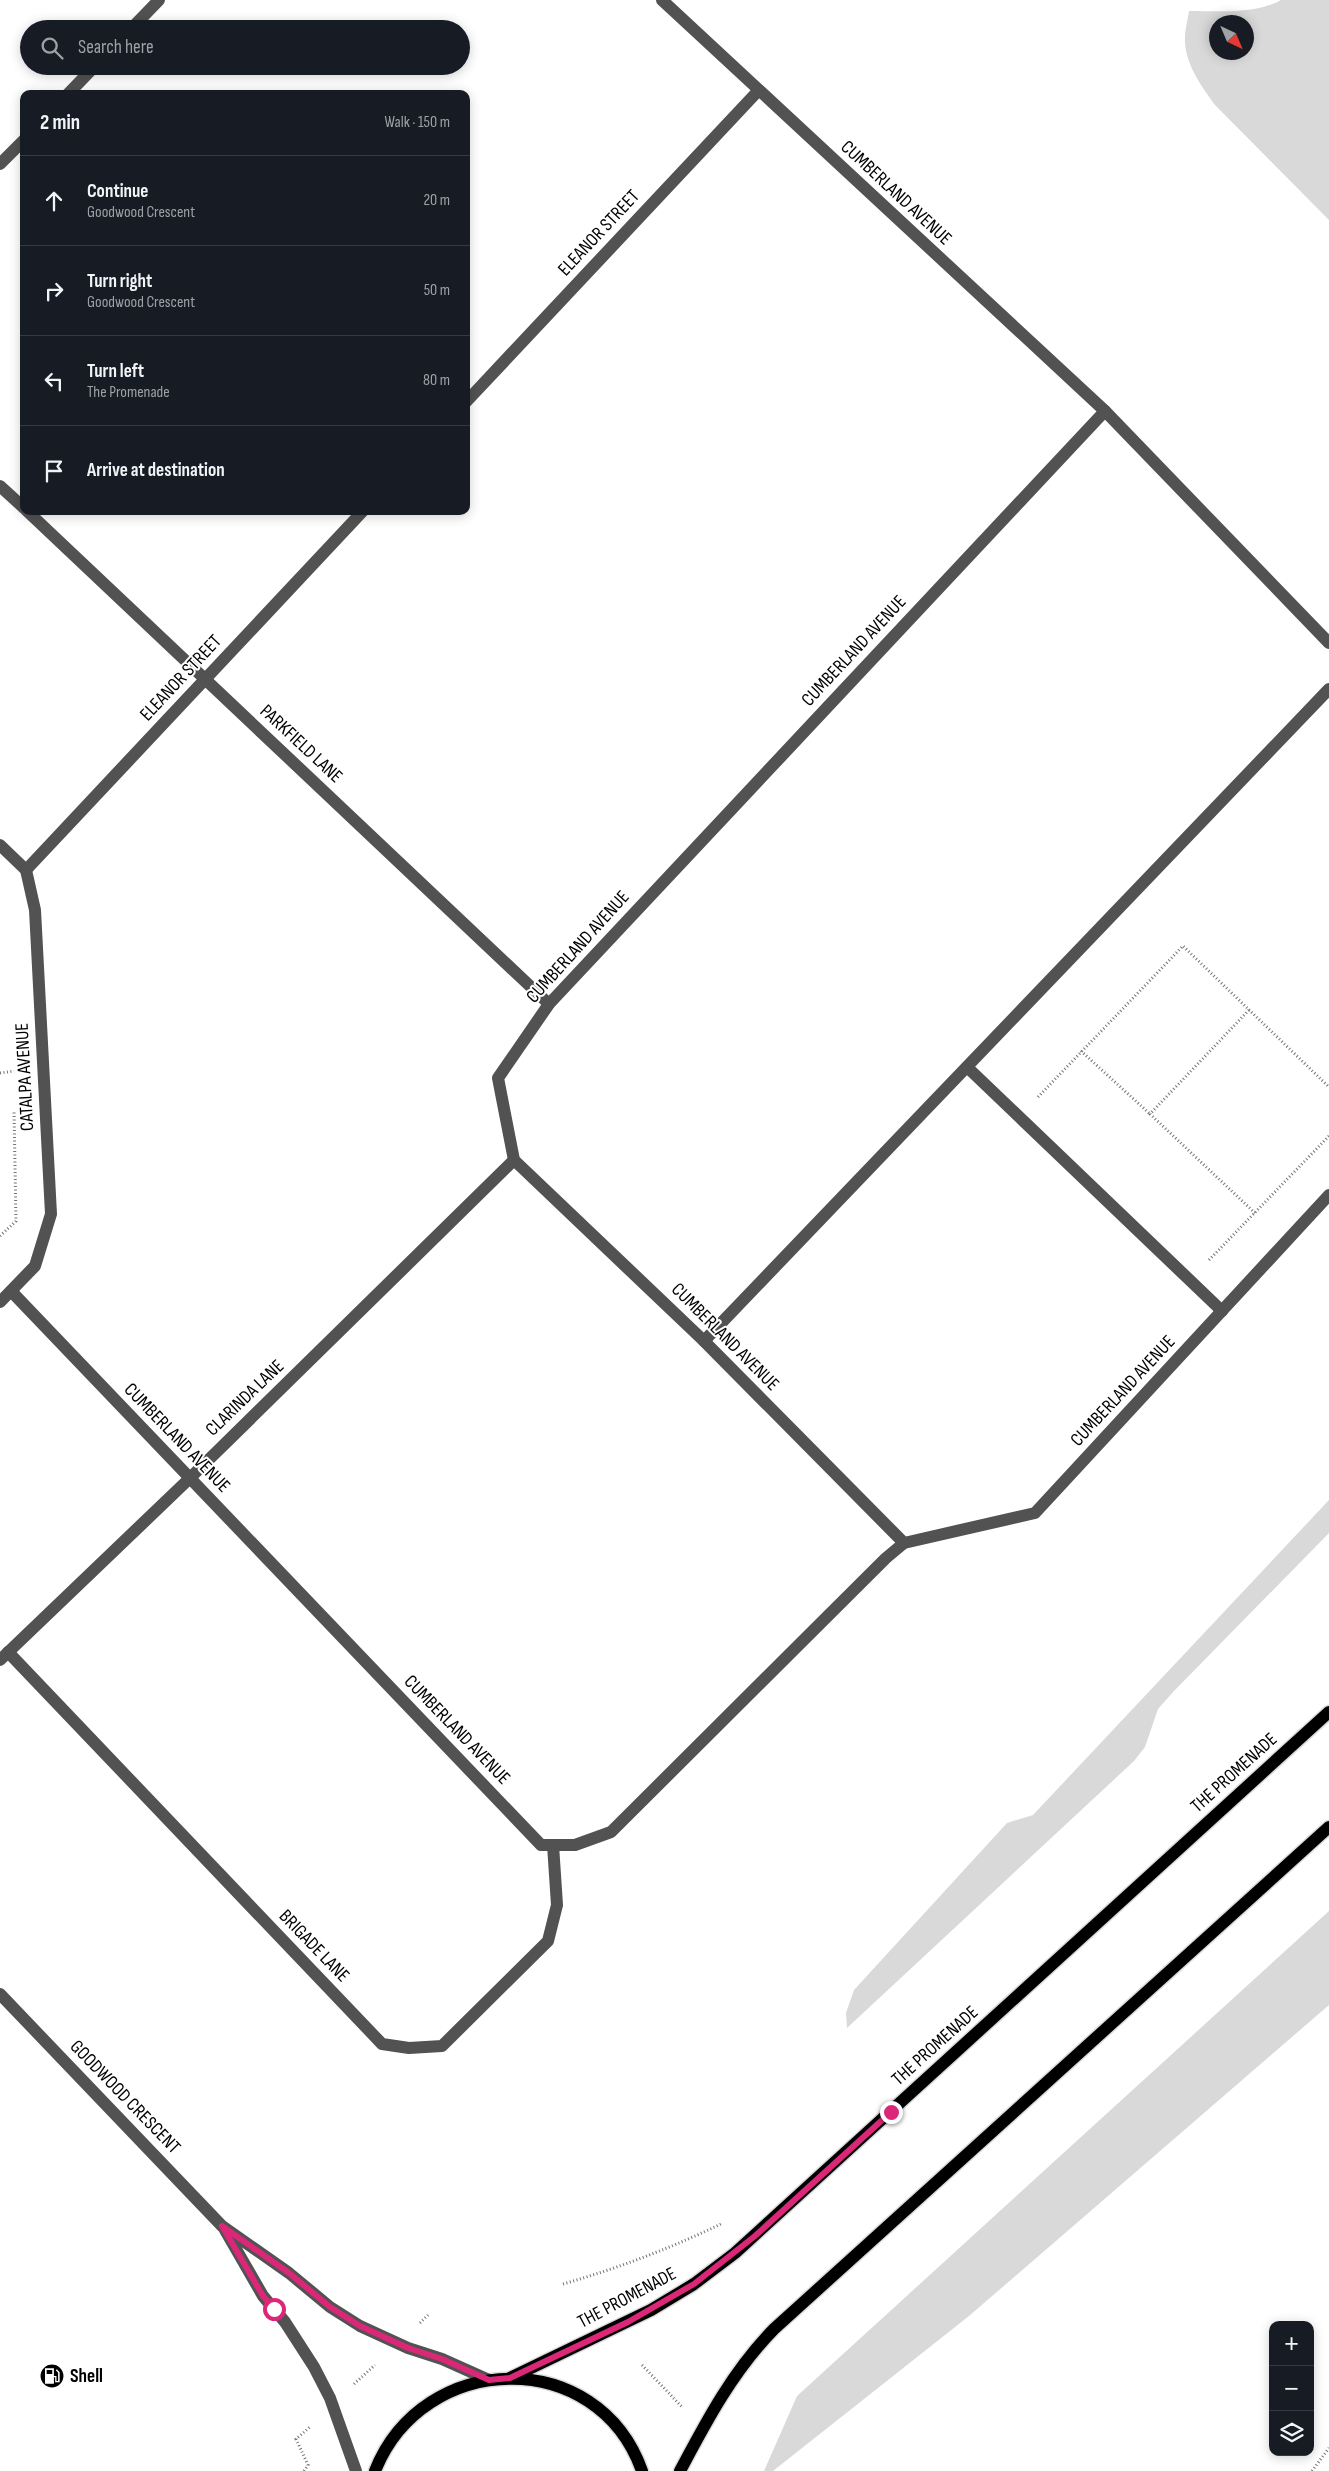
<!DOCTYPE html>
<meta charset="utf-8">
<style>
body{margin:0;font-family:"Sofia Sans Condensed",sans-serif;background:#20242c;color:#f1f3f6}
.controls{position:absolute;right:15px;bottom:15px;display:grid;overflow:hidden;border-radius:10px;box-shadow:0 2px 12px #0003}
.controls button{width:45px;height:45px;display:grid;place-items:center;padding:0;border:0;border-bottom:1px solid #363941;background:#171b24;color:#f1f3f6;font:25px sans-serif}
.compass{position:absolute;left:1209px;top:15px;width:45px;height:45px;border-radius:50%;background:#171b24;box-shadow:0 2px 12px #0003;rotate:136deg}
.stop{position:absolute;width:15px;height:15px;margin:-11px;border:4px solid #db2777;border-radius:50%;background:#fff}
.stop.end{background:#db2777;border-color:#fff;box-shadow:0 1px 5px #0008}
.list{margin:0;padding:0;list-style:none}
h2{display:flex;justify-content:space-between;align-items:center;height:65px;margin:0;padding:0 20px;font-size:21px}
h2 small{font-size:16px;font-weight:400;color:#9ea1a6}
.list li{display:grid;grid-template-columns:32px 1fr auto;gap:15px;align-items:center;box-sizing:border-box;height:90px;padding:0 20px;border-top:1px solid #363941}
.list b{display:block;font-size:19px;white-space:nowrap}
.list p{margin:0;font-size:16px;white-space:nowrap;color:#9ea1a6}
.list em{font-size:16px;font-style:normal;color:#9ea1a6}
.icon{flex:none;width:28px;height:28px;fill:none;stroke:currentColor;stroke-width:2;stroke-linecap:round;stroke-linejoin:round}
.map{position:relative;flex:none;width:1329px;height:2471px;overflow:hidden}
.search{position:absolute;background:#171b24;box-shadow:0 2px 12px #0003;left:20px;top:20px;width:450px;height:55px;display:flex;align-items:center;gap:12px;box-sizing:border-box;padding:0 18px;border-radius:28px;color:#9ea1a6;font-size:19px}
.panel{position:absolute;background:#171b24;box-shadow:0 2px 12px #0003;left:20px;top:90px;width:450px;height:425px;border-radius:10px}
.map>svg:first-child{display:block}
</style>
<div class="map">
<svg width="1329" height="2471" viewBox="0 0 1329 2471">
<rect width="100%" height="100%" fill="#fff"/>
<g fill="#d9d9d9" fill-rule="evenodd">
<path d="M1281 0H1329V220L1215 105C1201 86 1184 62 1185 38 1185 29 1188 19 1189 11 1217 11 1256 14 1281 0ZM1246 22V52H1216V22Z"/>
<path d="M1329 1500V1533L1174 1691 1158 1709 1145 1747 1134 1761 847 2028 846 2013 854 1990 1007 1823 1033 1815Z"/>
<path d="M1329 1911V2005L969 2316 773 2471H764L797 2396Z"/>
</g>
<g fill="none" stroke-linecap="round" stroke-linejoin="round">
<defs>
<g id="major">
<path d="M510 2378 651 2310 694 2284 735 2253 1329 1712"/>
<path d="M375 2471C423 2350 598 2346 642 2471"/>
<path d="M680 2471C707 2420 733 2371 774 2329L1329 1827"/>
</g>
</defs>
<use href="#major" stroke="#dbdbdb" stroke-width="15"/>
<g stroke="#747474" stroke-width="3" stroke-dasharray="1 2.5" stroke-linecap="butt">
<path d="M1249 1010 1150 1114 1255 1213"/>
<path d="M1081 1051 1150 1114"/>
<path d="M0 1073 14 1071"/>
<path d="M1038 1097 1183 946 1329 1087"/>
<path d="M0 1236 16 1221 14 1110"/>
<path d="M1209 1260 1329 1136"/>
<path d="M563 2284C619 2268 671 2248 723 2223"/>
<path d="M420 2323 428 2315"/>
<path d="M642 2365 683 2408"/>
<path d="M354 2384 375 2365"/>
<path d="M304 2471 308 2465 296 2439 310 2427"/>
<path d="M1312 2471 1329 2448"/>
</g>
<g stroke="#525252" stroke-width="12">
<path d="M662 0 1105 411 1329 643"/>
<path d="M131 29 159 0"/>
<path d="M68 94 95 66"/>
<path d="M0 164 24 140"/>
<path d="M466 402 758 91"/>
<path d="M0 486 24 508"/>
<path d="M27 511 549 1004"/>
<path d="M0 845 26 870 35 910 51 1214 35 1266 0 1302"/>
<path d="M26 870 363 511"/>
<path d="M967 1067 1222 1311"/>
<path d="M11 1291 541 1845H575L611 1832 886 1558 904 1543 1035 1513 1329 1195"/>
<path d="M704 1341 1329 689"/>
<path d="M904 1543 704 1341 514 1160 498 1078 549 1004 1105 411"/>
<path d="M8 1652 382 2044 409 2048 442 2046 548 1941 557 1905 553 1845"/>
<path d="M0 1660 190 1478 514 1160"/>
<path d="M0 1994 222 2226 289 2273 330 2307 360 2326 408 2348 442 2359 489 2380"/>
<path d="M225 2230 263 2296 285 2322 314 2367 330 2398 356 2471"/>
</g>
<use href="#major" stroke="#000" stroke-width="12"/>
</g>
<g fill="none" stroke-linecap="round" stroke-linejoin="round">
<path stroke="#db2777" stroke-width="6" d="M274 2309 263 2296 222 2226 289 2273 330 2307 360 2326 408 2348 442 2359 489 2380 510 2378 628 2322 694 2284 755 2236 891 2112"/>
</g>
<defs>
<symbol id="fuel-disc" viewBox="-11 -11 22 22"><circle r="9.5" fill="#000" stroke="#fff"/><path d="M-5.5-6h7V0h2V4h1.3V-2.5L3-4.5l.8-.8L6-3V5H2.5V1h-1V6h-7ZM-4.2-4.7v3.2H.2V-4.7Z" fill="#fff"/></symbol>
</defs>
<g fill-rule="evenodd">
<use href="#fuel-disc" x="38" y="2362" width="28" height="28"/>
</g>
<g text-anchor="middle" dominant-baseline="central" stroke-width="4" stroke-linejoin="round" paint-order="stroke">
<g font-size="19" fill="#000" stroke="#fff">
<text transform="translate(896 193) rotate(43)">CUMBERLAND AVENUE</text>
<text transform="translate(599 233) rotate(-47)">ELEANOR STREET</text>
<text transform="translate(854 651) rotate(-47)">CUMBERLAND AVENUE</text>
<text transform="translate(181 678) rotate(-47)">ELEANOR STREET</text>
<text transform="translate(301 744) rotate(43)">PARKFIELD LANE</text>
<text transform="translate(578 947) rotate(-48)">CUMBERLAND AVENUE</text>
<text transform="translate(25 1077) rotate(-93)">CATALPA AVENUE</text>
<text transform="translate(725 1337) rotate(45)">CUMBERLAND AVENUE</text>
<text transform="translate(1123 1391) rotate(-47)">CUMBERLAND AVENUE</text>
<text transform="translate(245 1398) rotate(-44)">CLARINDA LANE</text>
<text transform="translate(177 1438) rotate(46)">CUMBERLAND AVENUE</text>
<text transform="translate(457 1730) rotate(46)">CUMBERLAND AVENUE</text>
<text transform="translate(1234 1773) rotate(-42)">THE PROMENADE</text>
<text transform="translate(314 1946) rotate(46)">BRIGADE LANE</text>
<text transform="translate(935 2046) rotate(-42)">THE PROMENADE</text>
<text transform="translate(125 2097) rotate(46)">GOODWOOD CRESCENT</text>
<text transform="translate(627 2298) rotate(-28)">THE PROMENADE</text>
</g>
<g font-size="19" font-weight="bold" fill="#000" stroke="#fff" text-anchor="start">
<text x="70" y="2376">Shell</text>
</g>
</g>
</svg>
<div class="controls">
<button>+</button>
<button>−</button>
<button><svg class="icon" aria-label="layers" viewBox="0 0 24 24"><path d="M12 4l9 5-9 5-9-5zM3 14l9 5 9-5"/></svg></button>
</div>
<svg class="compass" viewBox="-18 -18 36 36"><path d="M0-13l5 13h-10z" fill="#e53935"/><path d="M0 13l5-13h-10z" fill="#9ea1a6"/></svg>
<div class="stop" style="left:274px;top:2309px"></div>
<div class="stop end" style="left:891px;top:2112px"></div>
<div class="search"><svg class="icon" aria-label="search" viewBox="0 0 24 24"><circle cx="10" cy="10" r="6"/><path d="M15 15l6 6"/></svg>Search here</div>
<section class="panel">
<h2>2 min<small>Walk · 150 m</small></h2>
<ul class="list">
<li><svg class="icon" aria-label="ahead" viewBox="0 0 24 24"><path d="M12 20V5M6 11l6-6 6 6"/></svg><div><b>Continue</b><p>Goodwood Crescent</p></div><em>20 m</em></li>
<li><svg class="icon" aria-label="right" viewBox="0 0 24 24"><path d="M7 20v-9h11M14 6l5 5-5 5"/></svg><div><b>Turn right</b><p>Goodwood Crescent</p></div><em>50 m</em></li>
<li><svg class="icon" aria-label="left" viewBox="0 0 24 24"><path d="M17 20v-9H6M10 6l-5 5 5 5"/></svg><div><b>Turn left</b><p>The Promenade</p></div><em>80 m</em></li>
<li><svg class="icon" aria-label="arrive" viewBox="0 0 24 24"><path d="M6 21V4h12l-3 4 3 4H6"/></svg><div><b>Arrive at destination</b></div></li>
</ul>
</section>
</div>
